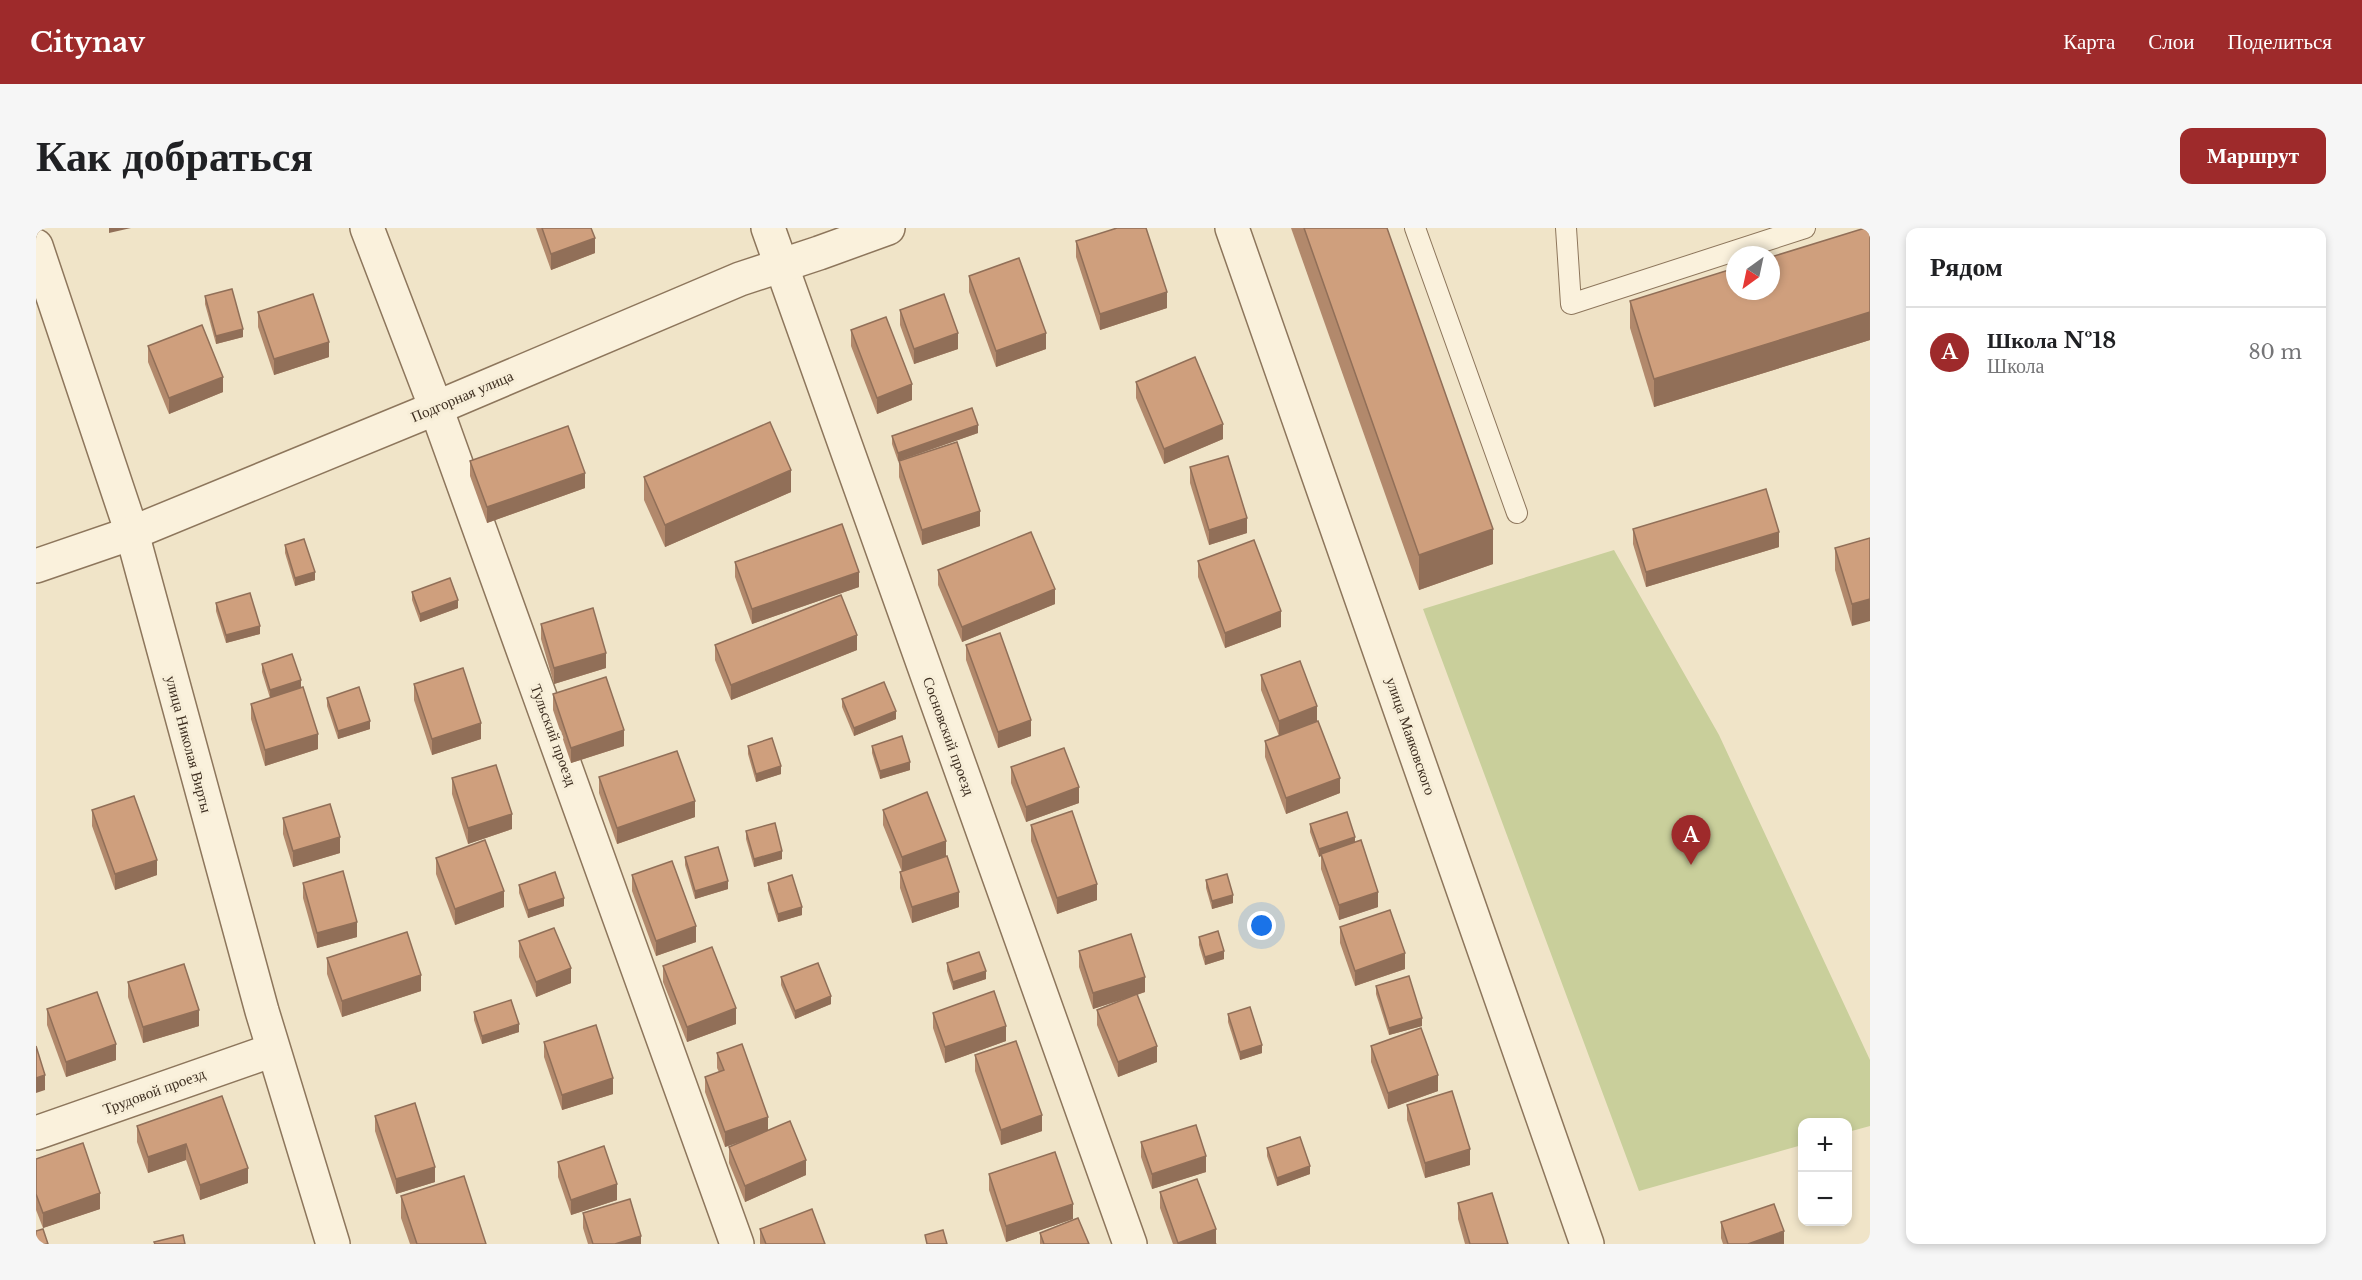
<!DOCTYPE html>
<html lang="ru">
<meta charset="utf-8">
<style>
body{margin:0;font-family:"Libre Baskerville",serif;background:#f6f6f6;color:#202124}
.controls{position:absolute;right:18px;bottom:18px;display:grid;overflow:hidden;border-radius:12px;box-shadow:0 3px 9px #0003}
.controls button{width:54px;height:54px;display:grid;place-items:center;padding:0;border:0;border-bottom:2px solid #e0e0e0;background:#fff;color:#202124;font:30px sans-serif}
.compass{position:absolute;left:1690px;top:18px;width:54px;height:54px;border-radius:50%;background:#fff;box-shadow:0 3px 9px #0003;rotate:213deg}
.you{position:absolute;left:1226px;top:698px;width:21px;height:21px;margin:-15px;border:4px solid #fff;border-radius:50%;background:#1a73e8;box-shadow:0 0 0 9px #1a73e833}
.badge{display:grid;place-items:center;width:39px;height:39px;border-radius:50%;background:#9e2a2b;color:#fff;font-size:20px;font-weight:700}
.pin{position:absolute;translate:-50% -50px;filter:drop-shadow(0 2px 3px #0008)}
.pin::after{content:'';position:absolute;top:32px;width:21px;height:18px;background:inherit;clip-path:polygon(0 0,100% 0,50% 100%)}
.list{margin:0;padding:0;list-style:none}
h2{display:flex;justify-content:space-between;align-items:center;height:78px;margin:0;padding:0 24px;font-size:26px}
h2 small{font-size:20px;font-weight:400;color:#757577}
.list li{display:grid;grid-template-columns:39px 1fr auto;gap:18px;align-items:center;box-sizing:border-box;height:90px;padding:0 24px;border-top:2px solid #e0e0e0}
.list b{display:block;font-size:22px;white-space:nowrap}
.list p{margin:0;font-size:20px;white-space:nowrap;color:#757577}
.list em{font-size:20px;font-style:normal;color:#757577}
.map{position:relative;flex:none;width:1834px;height:1016px;overflow:hidden;border-radius:12px}
header{display:flex;align-items:center;gap:36px;box-sizing:border-box;height:84px;padding:0 30px;background:#9e2a2b;color:#fff}
header strong{font-size:28px}
nav{display:flex;gap:33px;margin-inline-start:auto;font-size:21px}
.intro{display:flex;align-items:center;justify-content:space-between;box-sizing:border-box;height:144px;padding:0 36px}
h1{margin:0;font-size:42px}
.button{padding:15px 27px;border-radius:12px;background:#9e2a2b;color:#fff;font-size:21px;font-weight:700}
main{display:flex;gap:36px;padding:0 36px}
aside{flex:1;background:#fff;border-radius:12px;box-shadow:0 3px 9px #0003}
.map>svg:first-child{display:block}
</style>
<header>
<strong>Citynav</strong>
<nav><a>Карта</a><a>Слои</a><a>Поделиться</a></nav>
</header>
<div class="intro"><h1>Как добраться</h1><a class="button">Маршрут</a></div>
<main>
<div class="map">
<svg width="1834" height="1016" viewBox="0 0 1834 1016">
<rect width="100%" height="100%" fill="#f0e4c8"/>
<path fill="#c9cf9b" d="M1578 322 1683 507 1834 832V898L1812 904V894H1766V917L1603 963 1387 381Z"/>
<g fill="none" stroke-linecap="round" stroke-linejoin="round">
<defs>
<g id="lane">
<path d="M1379 0 1481 285"/>
<path d="M1530 0 1535 76 1769 0"/>
</g>
<g id="street">
<path d="M331 0 400 180 701 1016"/>
<path d="M732 0 1094 1016"/>
<path d="M1196 0 1551 1016"/>
<path d="M0 18 96 305 226 783 297 1016"/>
<path d="M0 338 96 305 400 180 704 51 783 25 852 0"/>
<path d="M0 905 237 822"/>
</g>
</defs>
<use href="#lane" stroke="#8d765c" stroke-width="22"/>
<use href="#street" stroke="#8d765c" stroke-width="36"/>
<use href="#lane" stroke="#faf1dc" stroke-width="20"/>
<use href="#street" stroke="#faf1dc" stroke-width="33"/>
</g>
<g fill="#b2896c">
<path d="M500 0H555L559 25 515 42Z"/>
<path d="M1255 0H1351L1457 336 1383 362Z"/>
<path d="M1834 0V112L1618 179 1594 100V73Z"/>
<path d="M1040 13 1131 80 1064 102 1040 29Z"/>
<path d="M933 48 1010 121 960 139 933 64Z"/>
<path d="M169 68 207 109 180 116 169 76Z"/>
<path d="M864 82 922 121 878 136 864 97Z"/>
<path d="M222 84 293 129 238 147 222 99Z"/>
<path d="M815 102 876 172 841 186 815 118Z"/>
<path d="M112 118 187 164 133 186 112 134Z"/>
<path d="M1100 154 1187 211 1128 236 1100 170Z"/>
<path d="M942 205 862 233 856 216V208Z"/>
<path d="M434 233 549 260 451 295 434 248Z"/>
<path d="M863 233 944 298 886 317 863 249Z"/>
<path d="M1154 239 1211 305 1173 317 1154 255Z"/>
<path d="M608 249 755 264 629 319 608 272Z"/>
<path d="M1597 301 1743 319 1610 359 1597 316Z"/>
<path d="M1834 310 1816 398 1799 342V320Z"/>
<path d="M249 317 279 352 259 358 249 325Z"/>
<path d="M1162 333 1245 399 1189 420 1162 349Z"/>
<path d="M699 334 823 359 716 396 699 349Z"/>
<path d="M902 342 1019 376 926 414 902 357Z"/>
<path d="M376 364 422 380 384 394 376 372Z"/>
<path d="M180 375 224 406 190 415 180 383Z"/>
<path d="M505 396 570 440 518 456 505 411Z"/>
<path d="M679 417 821 422 695 472 679 432Z"/>
<path d="M930 417 995 508 962 520 930 432Z"/>
<path d="M226 436 265 460 282 521 229 538 215 491V476L234 470 226 444Z"/>
<path d="M1225 447 1281 494 1304 565 1250 586 1229 529V513L1243 508 1225 462Z"/>
<path d="M378 456 445 511 396 527 378 472Z"/>
<path d="M517 466 588 518 535 535 517 482Z"/>
<path d="M291 470 334 501 302 511 291 478Z"/>
<path d="M806 471 860 491 818 508 806 479Z"/>
<path d="M712 518 745 546 720 554 712 526Z"/>
<path d="M836 518 874 542 844 551 836 525Z"/>
<path d="M975 539 1043 575 990 594 975 555Z"/>
<path d="M563 549 659 589 581 616 563 565Z"/>
<path d="M416 550 476 601 432 616 416 566Z"/>
<path d="M56 582 121 647 79 662 56 598Z"/>
<path d="M847 582 910 628 891 635 923 679 876 695 864 660V644H866L847 597Z"/>
<path d="M247 590 304 625 257 639 247 606Z"/>
<path d="M1274 596 1319 614 1342 679 1303 692 1285 641V628L1283 629 1274 604Z"/>
<path d="M995 597 1061 672 1021 686 995 613Z"/>
<path d="M710 603 746 631 718 639 710 611Z"/>
<path d="M649 629 692 661 659 671 649 637Z"/>
<path d="M400 630 468 679 419 697 400 646Z"/>
<path d="M596 647 660 714 620 728 596 663Z"/>
<path d="M1170 652 1197 675 1176 681 1170 660Z"/>
<path d="M267 655 321 709 281 720 267 670Z"/>
<path d="M732 655 766 687 742 694 732 662Z"/>
<path d="M483 657 528 678 492 690 483 665Z"/>
<path d="M1304 699 1369 741 1319 758 1304 715Z"/>
<path d="M1163 709 1188 731 1169 737 1163 717Z"/>
<path d="M483 713 535 755 500 769 483 729Z"/>
<path d="M1043 723 1109 764 1101 767 1121 834 1082 849 1061 797V782L1100 767 1057 781 1043 739Z"/>
<path d="M291 730 385 763 306 789 291 746Z"/>
<path d="M911 735 950 751 917 762 911 743Z"/>
<path d="M627 738 700 796 651 814 627 754Z"/>
<path d="M745 749 795 776 759 791 745 757Z"/>
<path d="M92 754 163 798 107 815 92 769Z"/>
<path d="M1340 758 1386 798 1353 807 1340 766Z"/>
<path d="M11 781 80 832 30 849 11 797Z"/>
<path d="M438 784 483 804 446 816 438 792Z"/>
<path d="M897 785 970 813 909 835 897 800Z"/>
<path d="M1192 786 1226 825 1204 832 1192 794Z"/>
<path d="M508 814 577 866 526 882 508 829Z"/>
<path d="M1335 818 1402 863 1352 881 1335 834Z"/>
<path d="M681 825 732 903 770 947 709 974 693 935V919L710 912 689 919 669 864V849L683 844 681 840Z"/>
<path d="M939 827 1006 903 965 917 939 843Z"/>
<path d="M186 868 212 955 164 972 150 932 112 945 101 914V898Z"/>
<path d="M1371 877 1434 937 1389 950 1371 892Z"/>
<path d="M339 888 399 954 360 966 339 903Z"/>
<path d="M1105 914 1170 944 1116 961 1105 929Z"/>
<path d="M1231 920 1274 946 1241 958 1231 928Z"/>
<path d="M0 931 64 981 7 1000 0 982Z"/>
<path d="M522 934 581 972 535 987 522 949Z"/>
<path d="M953 946 1037 991 970 1014 953 962Z"/>
<path d="M1124 964 1180 1015 1181 1016H1137L1124 980Z"/>
<path d="M365 968 450 1016H374L365 990Z"/>
<path d="M1422 975 1472 1016H1429L1422 991Z"/>
<path d="M547 985 605 1016H552L547 1000Z"/>
<path d="M1685 994 1748 1016H1687L1685 1010Z"/>
<path d="M724 1001 789 1016H724Z"/>
<path d="M1004 1005 1053 1016H1004Z"/>
</g>
<g fill="#916f58">
<path d="M73 0H95L73 5Z"/>
<path d="M559 10V25L515 42V26Z"/>
<path d="M1131 64V80L1064 102V86Z"/>
<path d="M1834 84V112L1618 179V151Z"/>
<path d="M207 101V109L180 116V108Z"/>
<path d="M922 105V121L878 136V121Z"/>
<path d="M1010 105V121L960 139V123Z"/>
<path d="M293 114V129L238 147V131Z"/>
<path d="M187 149V164L133 186V170Z"/>
<path d="M876 156V172L841 186V170Z"/>
<path d="M1187 196V211L1128 236V221Z"/>
<path d="M942 197V205L862 233V225Z"/>
<path d="M755 242V264L629 319V297Z"/>
<path d="M549 245V260L451 295V279Z"/>
<path d="M944 283V298L886 317V302Z"/>
<path d="M1211 290V305L1173 317V302Z"/>
<path d="M1457 301V336L1383 362V327Z"/>
<path d="M1743 304V319L1610 359V344Z"/>
<path d="M279 344V352L259 358V350Z"/>
<path d="M823 344V359L716 396V381Z"/>
<path d="M1019 361V376L926 414V399Z"/>
<path d="M1834 371V393L1816 398V376Z"/>
<path d="M422 372V380L384 394V386Z"/>
<path d="M1245 383V399L1189 420V405Z"/>
<path d="M224 398V406L190 415V407Z"/>
<path d="M821 407V422L695 472V457Z"/>
<path d="M570 425V440L518 456V440Z"/>
<path d="M265 452V460L234 470V462Z"/>
<path d="M1281 478V494L1243 508V493Z"/>
<path d="M860 483V491L818 508V500Z"/>
<path d="M995 492V508L962 520V504Z"/>
<path d="M334 493V501L302 511V503Z"/>
<path d="M445 495V511L396 527V511Z"/>
<path d="M588 502V518L535 535V520Z"/>
<path d="M282 506V521L229 538V522Z"/>
<path d="M874 534V542L844 551V543Z"/>
<path d="M745 538V546L720 554V546Z"/>
<path d="M1304 550V565L1250 586V570Z"/>
<path d="M1043 559V575L990 594V579Z"/>
<path d="M659 573V589L581 616V600Z"/>
<path d="M476 586V601L432 616V600Z"/>
<path d="M304 609V625L257 639V623Z"/>
<path d="M1319 609V617L1285 626V628L1283 629V621Z"/>
<path d="M910 613V628L866 645V629Z"/>
<path d="M746 623V631L718 639V631Z"/>
<path d="M121 632V647L79 662V646Z"/>
<path d="M692 653V661L659 671V663Z"/>
<path d="M1061 656V672L1021 686V670Z"/>
<path d="M468 663V679L419 697V681Z"/>
<path d="M923 664V679L876 695V679Z"/>
<path d="M1342 664V679L1303 692V677Z"/>
<path d="M1197 667V675L1176 681V673Z"/>
<path d="M528 670V678L492 690V682Z"/>
<path d="M766 679V687L742 694V686Z"/>
<path d="M321 694V709L281 720V705Z"/>
<path d="M660 698V714L620 728V713Z"/>
<path d="M1188 723V731L1169 737V729Z"/>
<path d="M1369 725V741L1319 758V743Z"/>
<path d="M535 740V755L500 769V754Z"/>
<path d="M950 743V751L917 762V754Z"/>
<path d="M385 747V763L306 789V773Z"/>
<path d="M1109 749V764L1057 781V765Z"/>
<path d="M795 768V776L759 791V783Z"/>
<path d="M700 780V796L651 814V799Z"/>
<path d="M163 782V798L107 815V799Z"/>
<path d="M1386 790V798L1353 807V800Z"/>
<path d="M483 796V804L446 816V808Z"/>
<path d="M970 798V813L909 835V819Z"/>
<path d="M80 816V832L30 849V834Z"/>
<path d="M1226 817V825L1204 832V824Z"/>
<path d="M1121 818V834L1082 849V834Z"/>
<path d="M9 847V862L0 865V850Z"/>
<path d="M1402 847V863L1352 881V865Z"/>
<path d="M577 850V866L526 882V867Z"/>
<path d="M1006 887V903L965 917V902Z"/>
<path d="M732 889V904L689 919V904Z"/>
<path d="M150 916V932L112 945V929Z"/>
<path d="M1434 921V937L1389 950V935Z"/>
<path d="M1170 928V944L1116 961V946Z"/>
<path d="M770 932V947L709 974V958Z"/>
<path d="M1274 938V946L1241 958V950Z"/>
<path d="M399 939V954L360 966V951Z"/>
<path d="M212 940V955L164 972V957Z"/>
<path d="M581 956V972L535 987V972Z"/>
<path d="M64 965V981L7 1000V985Z"/>
<path d="M1037 976V991L970 1014V998Z"/>
<path d="M1180 1001V1016H1142V1015Z"/>
<path d="M1748 1003V1016H1712Z"/>
<path d="M605 1008V1016H579Z"/>
</g>
<g fill="#cf9f7d" stroke="#916f58" stroke-width="1.5">
<path d="M506 0H555L559 10 515 26Z"/>
<path d="M1081 0H1110L1131 64 1064 86 1040 13Z"/>
<path d="M1268 0H1351L1457 301 1383 327Z"/>
<path d="M1829 0H1834V84L1618 151 1594 73 1699 40V63H1735V29Z"/>
<path d="M983 30 1010 105 960 123 933 48Z"/>
<path d="M196 61 207 101 180 108 169 68Z"/>
<path d="M277 66 293 114 238 131 222 84Z"/>
<path d="M908 66 922 105 878 121 864 82Z"/>
<path d="M850 89 876 156 841 170 815 102Z"/>
<path d="M166 97 187 149 133 170 112 118Z"/>
<path d="M1159 129 1187 196 1128 221 1100 154Z"/>
<path d="M936 180 942 197 862 225 856 208Z"/>
<path d="M734 194 755 242 629 297 608 249Z"/>
<path d="M532 198 549 245 451 279 434 233Z"/>
<path d="M921 214 944 283 886 302 863 233Z"/>
<path d="M1192 228 1211 290 1173 302 1154 239Z"/>
<path d="M1730 261 1743 304 1610 344 1597 301Z"/>
<path d="M806 296 823 344 716 381 699 334Z"/>
<path d="M995 304 1019 361 926 399 902 342Z"/>
<path d="M1834 310V371L1816 376 1799 320Z"/>
<path d="M268 311 279 344 259 350 249 317Z"/>
<path d="M1218 312 1245 383 1189 405 1162 333Z"/>
<path d="M414 350 422 372 384 386 376 364Z"/>
<path d="M214 365 224 398 190 407 180 375Z"/>
<path d="M805 367 821 407 695 457 679 417Z"/>
<path d="M557 380 570 425 518 440 505 396Z"/>
<path d="M964 405 995 492 962 504 930 417Z"/>
<path d="M256 426 265 452 234 462 226 436Z"/>
<path d="M1264 433 1281 478 1243 493 1225 447Z"/>
<path d="M427 440 445 495 396 511 378 456Z"/>
<path d="M570 449 588 502 535 520 517 466Z"/>
<path d="M848 454 860 483 818 500 806 471Z"/>
<path d="M267 459 282 506 229 522 215 476Z"/>
<path d="M323 459 334 493 302 503 291 470Z"/>
<path d="M1282 493 1304 550 1250 570 1229 513Z"/>
<path d="M866 508 874 534 844 543 836 518Z"/>
<path d="M736 510 745 538 720 546 712 518Z"/>
<path d="M1028 520 1043 559 990 579 975 539Z"/>
<path d="M641 523 659 573 581 600 563 549Z"/>
<path d="M460 537 476 586 432 600 416 550Z"/>
<path d="M891 564 910 613 866 629 847 582Z"/>
<path d="M98 568 121 632 79 646 56 582Z"/>
<path d="M294 576 304 609 257 623 247 590Z"/>
<path d="M1036 583 1061 656 1021 670 995 597Z"/>
<path d="M1311 584 1319 609 1283 621 1274 596Z"/>
<path d="M739 595 746 623 718 631 710 603Z"/>
<path d="M449 612 468 663 419 681 400 630Z"/>
<path d="M1325 612 1342 664 1303 677 1285 626Z"/>
<path d="M682 619 692 653 659 663 649 629Z"/>
<path d="M911 628 923 664 876 679 864 644Z"/>
<path d="M636 633 660 698 620 713 596 647Z"/>
<path d="M307 643 321 694 281 705 267 655Z"/>
<path d="M519 644 528 670 492 682 483 657Z"/>
<path d="M1191 646 1197 667 1176 673 1170 652Z"/>
<path d="M756 647 766 679 742 686 732 655Z"/>
<path d="M1354 682 1369 725 1319 743 1304 699Z"/>
<path d="M518 700 535 740 500 754 483 713Z"/>
<path d="M1182 703 1188 723 1169 729 1163 709Z"/>
<path d="M371 704 385 747 306 773 291 730Z"/>
<path d="M1095 706 1109 749 1057 765 1043 723Z"/>
<path d="M676 719 700 780 651 799 627 738Z"/>
<path d="M943 724 950 743 917 754 911 735Z"/>
<path d="M782 735 795 768 759 783 745 749Z"/>
<path d="M148 736 163 782 107 799 92 754Z"/>
<path d="M1373 748 1386 790 1353 800 1340 758Z"/>
<path d="M958 763 970 798 909 819 897 785Z"/>
<path d="M61 764 80 816 30 834 11 781Z"/>
<path d="M1101 766 1121 818 1082 834 1061 782Z"/>
<path d="M475 772 483 796 446 808 438 784Z"/>
<path d="M1214 779 1226 817 1204 824 1192 786Z"/>
<path d="M560 797 577 850 526 867 508 814Z"/>
<path d="M1385 800 1402 847 1352 865 1335 818Z"/>
<path d="M980 813 1006 887 965 902 939 827Z"/>
<path d="M706 816 732 889 689 904 669 849 688 842 681 825Z"/>
<path d="M0 818 9 847 0 850Z"/>
<path d="M1416 863 1434 921 1389 935 1371 877Z"/>
<path d="M186 868 212 940 164 957 150 916 112 929 101 898Z"/>
<path d="M379 875 399 939 360 951 339 888Z"/>
<path d="M754 893 770 932 709 958 693 919Z"/>
<path d="M1160 897 1170 928 1116 946 1105 914Z"/>
<path d="M1264 909 1274 938 1241 950 1231 920Z"/>
<path d="M47 915 64 965 7 985 0 966V931Z"/>
<path d="M568 918 581 956 535 972 522 934Z"/>
<path d="M1019 924 1037 976 970 998 953 946Z"/>
<path d="M428 948 450 1016H381L365 968Z"/>
<path d="M1161 951 1180 1001 1142 1015 1124 964Z"/>
<path d="M1456 965 1472 1016H1434L1422 975Z"/>
<path d="M594 971 605 1008 579 1016H557L547 985Z"/>
<path d="M1738 976 1748 1003 1712 1016H1692L1685 994Z"/>
<path d="M776 981 789 1016H730L724 1001Z"/>
<path d="M1042 990 1053 1016H1008L1004 1005Z"/>
<path d="M7 1001 12 1016H0V1003Z"/>
<path d="M907 1002 911 1016H891L889 1007Z"/>
<path d="M147 1007 149 1016H119L118 1014Z"/>
</g>
<g text-anchor="middle" dominant-baseline="central" stroke-width="6" stroke-linejoin="round" paint-order="stroke">
<g font-size="15" fill="#3d2e20" stroke="#f7eed8">
<text transform="translate(426 168) rotate(-23)">Подгорная улица</text>
<text transform="translate(518 507) rotate(70)">Тульский проезд</text>
<text transform="translate(913 508) rotate(70)">Сосновский проезд</text>
<text transform="translate(1375 508) rotate(71)">улица Маяковского</text>
<text transform="translate(153 516) rotate(75)">улица Николая Вирты</text>
<text transform="translate(118 863) rotate(-20)">Трудовой проезд</text>
</g>
</g>
</svg>
<div class="controls">
<button>+</button>
<button>−</button>
</div>
<svg class="compass" viewBox="-18 -18 36 36"><path d="M0-13l5 13h-10z" fill="#e53935"/><path d="M0 13l5-13h-10z" fill="#757577"/></svg>
<div class="you"></div>
<div class="pin badge" style="left:1655px;top:637px">A</div>
</div>
<aside>
<h2>Рядом<small></small></h2>
<ul class="list">
<li><span class="badge">A</span><div><b>Школа №18</b><p>Школа</p></div><em>80 m</em></li>
</ul>
</aside>
</main>
